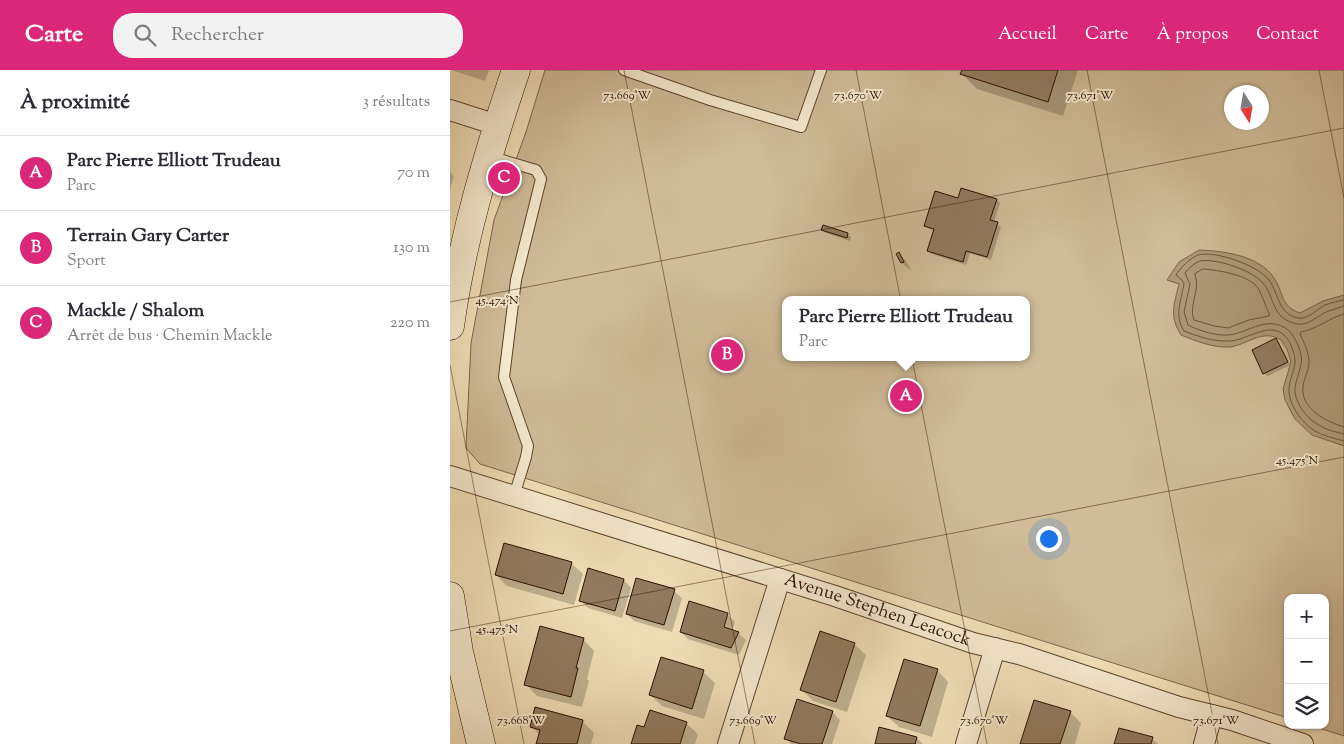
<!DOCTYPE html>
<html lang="fr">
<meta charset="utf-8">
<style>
body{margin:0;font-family:"Sorts Mill Goudy",serif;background:#f2f2f3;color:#2b2b33}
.controls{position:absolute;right:15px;bottom:15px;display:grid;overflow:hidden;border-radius:10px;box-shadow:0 1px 4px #0004}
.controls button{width:45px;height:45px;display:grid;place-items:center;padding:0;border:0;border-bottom:1px solid #e1e1e2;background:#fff;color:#2b2b33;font:25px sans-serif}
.compass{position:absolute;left:774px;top:15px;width:45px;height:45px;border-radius:50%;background:#fff;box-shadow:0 1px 4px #0004;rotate:169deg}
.you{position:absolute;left:598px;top:468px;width:18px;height:18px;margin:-12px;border:4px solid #fff;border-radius:50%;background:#1a73e8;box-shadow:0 0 0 8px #1a73e833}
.badge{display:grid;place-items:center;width:32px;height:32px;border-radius:50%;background:#db2777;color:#fff;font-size:16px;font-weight:700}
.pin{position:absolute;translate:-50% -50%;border:2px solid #fff;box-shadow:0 1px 5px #0006}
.popup{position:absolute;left:332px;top:226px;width:248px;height:65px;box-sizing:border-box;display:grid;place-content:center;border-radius:10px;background:#fff;filter:drop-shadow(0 1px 4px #0005);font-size:16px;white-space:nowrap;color:#7c7c81}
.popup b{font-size:19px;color:#2b2b33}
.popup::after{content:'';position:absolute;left:50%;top:100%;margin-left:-10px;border:10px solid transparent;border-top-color:#fff}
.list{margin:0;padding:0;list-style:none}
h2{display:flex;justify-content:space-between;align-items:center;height:65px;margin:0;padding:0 20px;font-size:21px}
h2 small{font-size:16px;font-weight:400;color:#7c7c81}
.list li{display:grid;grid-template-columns:32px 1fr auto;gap:15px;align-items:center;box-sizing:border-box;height:75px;padding:0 20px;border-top:1px solid #e1e1e2}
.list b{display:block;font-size:19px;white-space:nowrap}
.list p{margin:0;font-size:16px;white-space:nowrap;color:#7c7c81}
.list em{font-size:16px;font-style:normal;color:#7c7c81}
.icon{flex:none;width:28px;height:28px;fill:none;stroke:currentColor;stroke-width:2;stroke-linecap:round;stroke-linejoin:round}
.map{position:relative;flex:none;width:894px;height:674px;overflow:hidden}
header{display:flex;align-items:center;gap:30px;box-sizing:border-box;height:70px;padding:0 25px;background:#db2777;color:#fff}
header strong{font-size:24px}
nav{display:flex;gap:28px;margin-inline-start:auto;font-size:18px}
.search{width:350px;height:45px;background:#f2f2f3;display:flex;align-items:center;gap:12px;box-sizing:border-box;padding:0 18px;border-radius:20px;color:#7c7c81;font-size:19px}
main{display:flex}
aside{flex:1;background:#fff}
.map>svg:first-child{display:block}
</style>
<header>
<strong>Carte</strong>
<div class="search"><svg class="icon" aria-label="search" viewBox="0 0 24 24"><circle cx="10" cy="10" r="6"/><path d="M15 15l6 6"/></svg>Rechercher</div>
<nav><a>Accueil</a><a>Carte</a><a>À propos</a><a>Contact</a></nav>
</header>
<main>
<aside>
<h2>À proximité<small>3 résultats</small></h2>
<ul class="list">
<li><span class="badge">A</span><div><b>Parc Pierre Elliott Trudeau</b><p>Parc</p></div><em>70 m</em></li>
<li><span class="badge">B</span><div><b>Terrain Gary Carter</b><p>Sport</p></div><em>130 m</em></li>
<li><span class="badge">C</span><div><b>Mackle / Shalom</b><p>Arrêt de bus · Chemin Mackle</p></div><em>220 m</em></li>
</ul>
</aside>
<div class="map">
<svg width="894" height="674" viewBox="0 0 894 674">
<rect width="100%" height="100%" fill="#f2e0b8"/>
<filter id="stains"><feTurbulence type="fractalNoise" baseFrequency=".004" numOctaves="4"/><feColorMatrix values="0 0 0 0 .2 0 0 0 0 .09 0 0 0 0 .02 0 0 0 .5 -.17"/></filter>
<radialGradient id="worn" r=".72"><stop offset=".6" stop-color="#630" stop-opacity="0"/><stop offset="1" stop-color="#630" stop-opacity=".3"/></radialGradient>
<path fill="#d0bc99" stroke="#7d654c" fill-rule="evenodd" d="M95 0H894V666L860 655H875V528H838V648L30 394 16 378 21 273 44 150 76 62ZM782 22H812V52H782ZM336 230H576V287H336Z"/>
<path fill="#ae9979" stroke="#796149" d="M749 180C773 181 809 185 824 208 834 223 830 236 850 243L873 231 894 225V376L862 365 845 349 835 330 833 319 841 292 837 279 831 270C813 258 797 275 780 277 763 278 746 271 731 265 719 246 724 235 729 214L717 210 729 192Z"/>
<g fill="#0003">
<path d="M1 0H39L35 11Z"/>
<path d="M513 0H628L613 46 527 19 512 4Z"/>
<path d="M0 102 4 106 0 119Z"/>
<path d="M508 129 547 130 550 133 544 152 551 157 541 190 520 183 516 195 482 184 479 181 485 161 479 159 475 156Z"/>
<path d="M372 160 397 164 401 167 400 171 376 163Z"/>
<path d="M449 183 456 191 461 200H460L452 193Z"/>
<path d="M826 269 829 273 840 295 818 306 814 303Z"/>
<path d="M121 493 133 504 124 535 57 516 46 505Z"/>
<path d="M174 510 181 518 172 548 138 538 130 530Z"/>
<path d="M224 521 232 528 222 562 184 551 177 544Z"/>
<path d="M277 544 285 552 282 561 288 563 296 570 289 585 238 569 231 562Z"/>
<path d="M133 569 144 581 137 609 139 611 132 637 87 626 76 614Z"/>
<path d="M404 574 416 585 397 642 363 631 352 620Z"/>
<path d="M487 600 498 612 482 667 449 657 437 646Z"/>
<path d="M253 602 265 613 254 649 212 636 200 625Z"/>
<path d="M86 638 133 652 144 663 141 674H87L90 665 81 656Z"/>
<path d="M382 642 390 650 382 674H341L336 668Z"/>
<path d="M620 642 631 653 625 674H572Z"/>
<path d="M236 653 248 664 245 674H182L195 659Z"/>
<path d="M430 658 467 668 473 674H426Z"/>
<path d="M702 669 708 674H665Z"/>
</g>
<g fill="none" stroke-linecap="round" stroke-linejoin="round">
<g stroke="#6c543c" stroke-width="1">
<path d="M753 199C768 200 799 205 808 218 813 226 815 236 819 243V246L799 250 778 258 764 256 744 250C738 235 751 221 745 204Z"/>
<path d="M894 230C888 231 881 233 875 235 867 239 858 250 848 248 828 244 829 224 819 210 809 196 765 180 748 185 739 189 731 197 726 205L732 210 734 214C731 231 724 245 734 261 747 266 764 272 779 271 796 271 818 251 834 265 840 270 846 286 845 293 844 302 839 310 839 320 839 335 852 353 865 361 873 366 884 368 894 371"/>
<path d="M894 236C889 238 884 239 879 241 869 244 859 256 848 254 820 249 826 227 812 212 801 200 766 188 750 191 745 193 739 198 735 203L740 214 734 242 738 255C750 261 766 266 779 265 798 263 818 244 838 260 846 267 854 286 851 295 849 303 846 310 845 318 844 332 857 349 869 355 876 360 886 362 894 364"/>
<path d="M894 244C879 248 867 259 851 262L850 264C854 272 858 281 859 290 860 299 854 308 853 316 850 339 877 352 894 357"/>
</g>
</g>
<g fill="#927b60" stroke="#2a0e00">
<path d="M512 0H608L598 32 510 4Z"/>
<path d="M511 118 547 129 540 150 548 152 537 187 516 181 513 192 477 181 484 159 474 156 485 121 508 128Z"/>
<path d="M373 155 398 163 397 168 371 160Z"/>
<path d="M449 182 454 192 451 193 446 184Z"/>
<path d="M826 268 838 292 813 304 802 280Z"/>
<path d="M54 473 122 492 113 524 45 505Z"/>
<path d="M138 498 174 509 165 541 129 531Z"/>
<path d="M186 508 225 519 214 555 176 544Z"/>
<path d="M239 531 278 543 274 557 289 562 281 578 230 562Z"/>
<path d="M90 556 134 568 126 598H128L121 627 74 615Z"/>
<path d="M370 561 405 573 386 632 350 620Z"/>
<path d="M211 587 254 600 242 639 199 625Z"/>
<path d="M454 589 488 599 470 656 436 646Z"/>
<path d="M347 629 383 641 372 674H351L334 669Z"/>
<path d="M584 630 621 641 610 674H570Z"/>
<path d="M85 637 133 650 127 674H86L90 660 80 657Z"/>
<path d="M200 640 237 652 230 674H181L187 655 194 657Z"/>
<path d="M429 657 467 667 465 674H425Z"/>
<path d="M669 658 703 667 701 674H664Z"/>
</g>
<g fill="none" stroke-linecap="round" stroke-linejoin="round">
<defs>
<g id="lane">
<path d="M174 0 260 30 351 57 371 0"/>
<path d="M39 86 86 100 91 109 66 210 54 307 78 376 76 387 64 426"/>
</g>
<g id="street">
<path d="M0 40 47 55"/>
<path id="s1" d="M0 406 385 526 523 573 569 584 729 637 782 650 853 674"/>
<path d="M278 674 330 509"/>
<path d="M516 674 545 578"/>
<path d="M754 674 762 645"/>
</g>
<g id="secondary">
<path d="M0 256C12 169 38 83 66 0"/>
<path d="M0 526 9 582 31 674"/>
</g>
</defs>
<use href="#lane" stroke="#5c422e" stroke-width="12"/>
<use href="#street" stroke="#5c422e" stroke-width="22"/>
<use href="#secondary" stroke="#2a0e00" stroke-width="29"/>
<use href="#lane" stroke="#f7ebd1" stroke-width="10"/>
<use href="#street" stroke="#f7ebd1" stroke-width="20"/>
<use href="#secondary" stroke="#f7ebd1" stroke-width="28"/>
</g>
<path fill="none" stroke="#2a0e00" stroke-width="1" stroke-opacity="0.45" d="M174 0 305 674M406 0 537 674M637 0 768 674M869 0 894 128M0 232 894 58M0 295 74 674M0 561 894 387"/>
<g text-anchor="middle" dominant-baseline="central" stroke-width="4" stroke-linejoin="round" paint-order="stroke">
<g font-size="18" fill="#2a0e00" stroke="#f7ebd1">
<text stroke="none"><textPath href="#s1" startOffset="448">Avenue Stephen Leacock</textPath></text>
</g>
</g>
<g font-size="12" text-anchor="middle" fill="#2a0e00" stroke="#f7ebd1" stroke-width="4" stroke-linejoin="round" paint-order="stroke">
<text x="177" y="29">73.669°W</text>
<text x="408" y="29">73.670°W</text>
<text x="640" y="29">73.671°W</text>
<text x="47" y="234">45.474°N</text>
<text x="847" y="394">45.475°N</text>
<text x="47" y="563">45.475°N</text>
<text x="71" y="654">73.668°W</text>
<text x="303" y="654">73.669°W</text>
<text x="534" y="654">73.670°W</text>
<text x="766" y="654">73.671°W</text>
</g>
<rect width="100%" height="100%" filter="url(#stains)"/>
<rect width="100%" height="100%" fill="url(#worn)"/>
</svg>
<div class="controls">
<button>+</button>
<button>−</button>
<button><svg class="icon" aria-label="layers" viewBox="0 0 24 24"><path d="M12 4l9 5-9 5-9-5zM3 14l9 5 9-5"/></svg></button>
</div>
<svg class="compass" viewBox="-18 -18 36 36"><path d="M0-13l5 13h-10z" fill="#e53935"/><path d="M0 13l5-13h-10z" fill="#7c7c81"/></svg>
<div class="you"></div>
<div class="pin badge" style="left:456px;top:326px">A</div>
<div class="popup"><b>Parc Pierre Elliott Trudeau</b>Parc</div>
<div class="pin badge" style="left:277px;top:285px">B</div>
<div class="pin badge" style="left:54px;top:108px">C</div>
</div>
</main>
